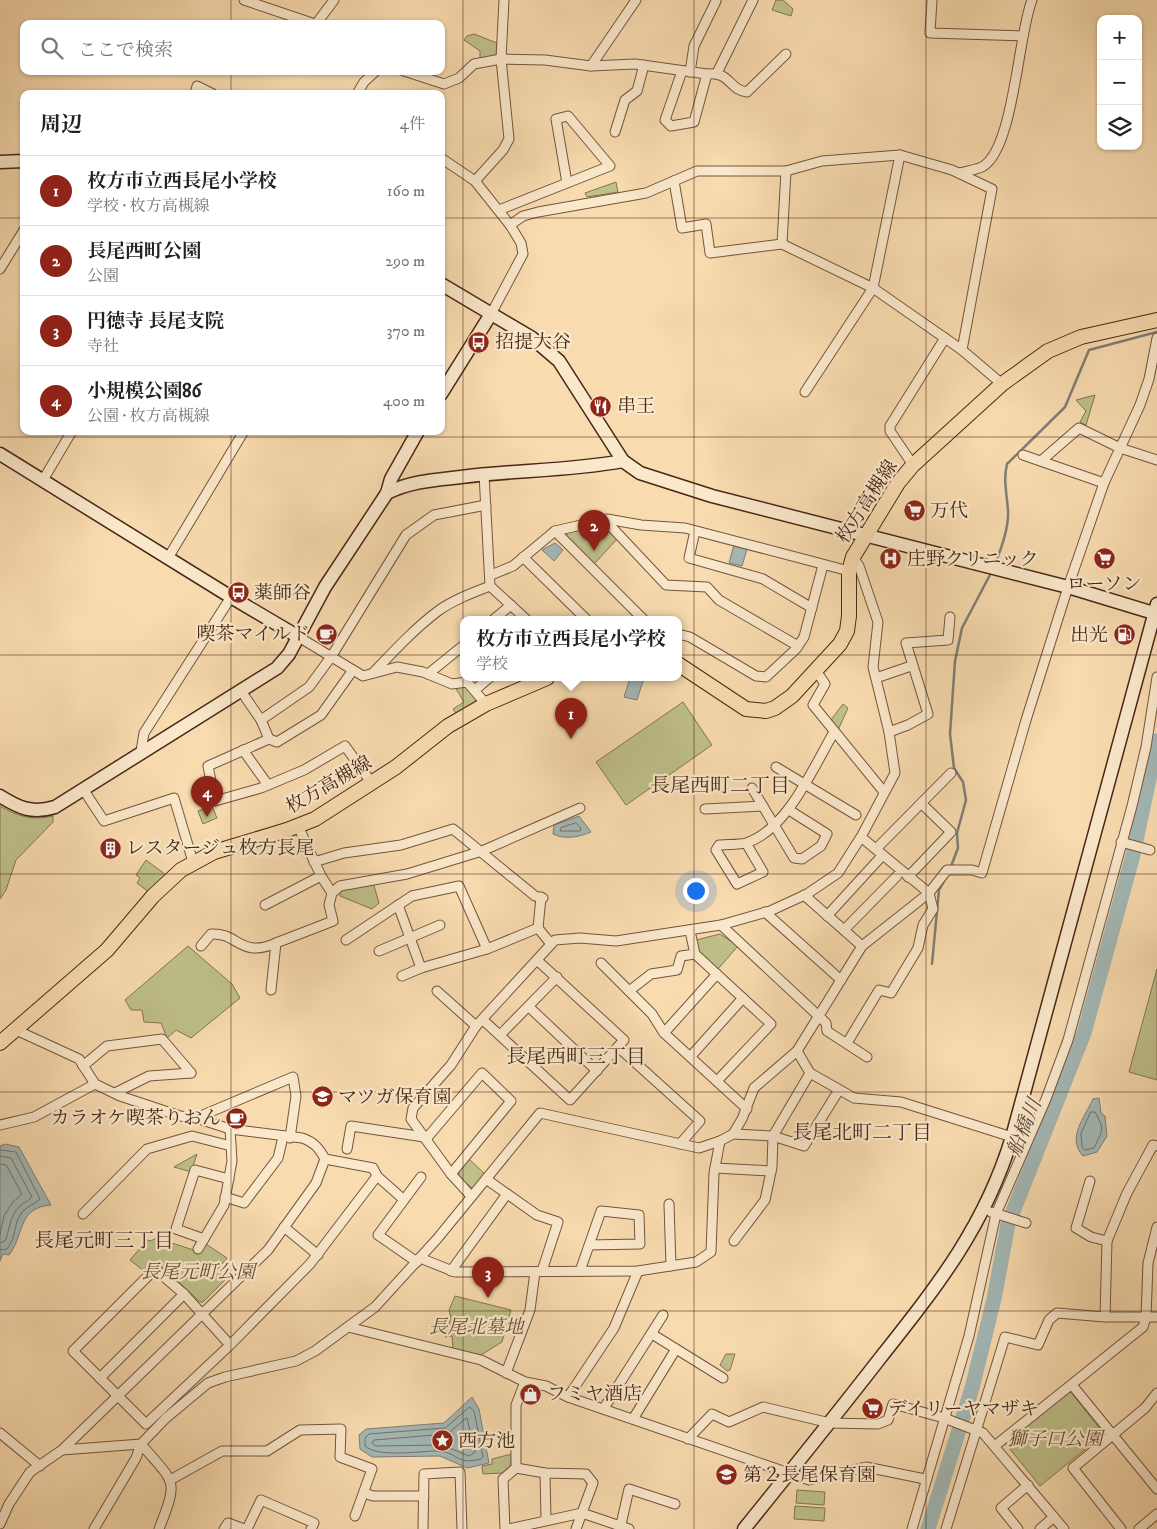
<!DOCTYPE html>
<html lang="ja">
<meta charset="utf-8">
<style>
body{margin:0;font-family:"IM FELL DW Pica","Noto Serif JP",serif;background:#f6f6f6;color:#222}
.controls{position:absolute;right:15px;top:15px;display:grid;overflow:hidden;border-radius:10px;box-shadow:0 1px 4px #0004}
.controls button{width:45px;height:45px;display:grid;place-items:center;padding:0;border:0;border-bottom:1px solid #e0e0e0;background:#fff;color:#222;font:25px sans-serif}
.you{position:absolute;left:695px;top:890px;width:18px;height:18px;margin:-12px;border:4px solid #fff;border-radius:50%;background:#1a73e8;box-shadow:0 0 0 8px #1a73e833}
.badge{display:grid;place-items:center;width:32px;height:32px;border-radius:50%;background:#8f2418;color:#fff;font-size:16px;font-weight:700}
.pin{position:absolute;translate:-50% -41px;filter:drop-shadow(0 1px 2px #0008)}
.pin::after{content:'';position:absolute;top:26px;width:18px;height:15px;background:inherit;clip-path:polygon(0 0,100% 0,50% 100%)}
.popup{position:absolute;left:460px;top:616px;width:222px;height:65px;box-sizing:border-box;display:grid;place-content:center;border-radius:10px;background:#fff;filter:drop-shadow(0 1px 4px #0005);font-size:16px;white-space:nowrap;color:#767676}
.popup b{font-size:19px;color:#222}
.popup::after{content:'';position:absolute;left:50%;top:100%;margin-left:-10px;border:10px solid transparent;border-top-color:#fff}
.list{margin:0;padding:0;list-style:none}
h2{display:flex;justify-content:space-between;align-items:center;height:65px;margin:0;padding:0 20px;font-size:21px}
h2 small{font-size:16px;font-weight:400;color:#767676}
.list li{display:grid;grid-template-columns:32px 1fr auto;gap:15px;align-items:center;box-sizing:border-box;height:70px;padding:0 20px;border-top:1px solid #e0e0e0}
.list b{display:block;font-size:19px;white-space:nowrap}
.list p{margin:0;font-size:16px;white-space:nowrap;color:#767676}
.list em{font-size:16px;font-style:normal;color:#767676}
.icon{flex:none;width:28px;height:28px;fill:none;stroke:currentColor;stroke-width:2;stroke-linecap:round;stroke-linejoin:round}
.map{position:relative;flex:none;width:1157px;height:1529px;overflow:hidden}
.search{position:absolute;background:#fff;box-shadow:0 1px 4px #0004;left:20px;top:20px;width:425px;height:55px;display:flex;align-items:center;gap:12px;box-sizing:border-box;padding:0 18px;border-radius:10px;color:#767676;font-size:19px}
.panel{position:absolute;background:#fff;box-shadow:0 1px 4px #0004;left:20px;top:90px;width:425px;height:345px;border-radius:10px}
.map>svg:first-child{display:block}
</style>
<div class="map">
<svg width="1157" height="1529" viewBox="0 0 1157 1529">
<rect width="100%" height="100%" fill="#f8dbaf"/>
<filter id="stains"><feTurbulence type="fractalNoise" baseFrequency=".004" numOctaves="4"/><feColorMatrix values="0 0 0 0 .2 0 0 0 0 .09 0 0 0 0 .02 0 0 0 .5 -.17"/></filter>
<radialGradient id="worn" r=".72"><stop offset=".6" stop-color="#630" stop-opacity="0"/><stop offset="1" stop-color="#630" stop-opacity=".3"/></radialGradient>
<g fill="#bfc08a" stroke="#847450">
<path d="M776 0H783L793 9 791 16 772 10Z"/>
<path d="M474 34 497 43 498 57 480 60V51L464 40 467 36Z"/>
<path d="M616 182 618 192 587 197 585 193Z"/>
<path d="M1095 395 1086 425 1080 422 1086 411 1076 400Z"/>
<path d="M600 525 605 526 618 538 594 564 566 537 568 532Z"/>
<path d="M463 686 469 687 479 703 458 716 453 709 464 702 456 689Z"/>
<path d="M683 702 712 745 626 805 596 762Z"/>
<path d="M843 704 848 708 838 730 830 721Z"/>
<path d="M0 806C16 816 34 821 53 816V822L16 860 6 890 0 899Z"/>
<path d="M212 806 217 818 203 824 198 811Z"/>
<path d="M146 860 166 875 150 893 137 883 140 878 136 875Z"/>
<path d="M373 882 379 903 372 909 340 896V891L352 886Z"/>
<path d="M720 934 738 946 718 969 699 953 696 940Z"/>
<path d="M188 946 232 984 240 998 191 1038 176 1030 167 1038 161 1023 144 1022 142 1010H131L125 1000Z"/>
<path d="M1157 969V1080L1129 1072Z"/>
<path d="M197 1154 191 1172 174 1167Z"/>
<path d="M469 1159 486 1175 473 1189 459 1177V1171Z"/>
<path d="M156 1238 200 1252 206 1244 227 1258 217 1270 226 1279 203 1302H200L156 1261 144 1271 130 1260 147 1240 151 1241Z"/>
<path d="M455 1296 511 1310 502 1342 481 1355 453 1350 452 1336 445 1337 451 1318 449 1310Z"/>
<path d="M726 1354H735L730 1370 727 1371 720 1365Z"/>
<path d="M1070 1391 1104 1434 1040 1486 1005 1443Z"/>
<path d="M512 1454 510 1467 502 1473 483 1474 482 1466 492 1464V1459Z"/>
<path d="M797 1490 825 1492 824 1505 796 1503Z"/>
<path d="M795 1506 825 1508 824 1521 794 1519Z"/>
</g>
<g fill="#a3b8b6" stroke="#7f7e76">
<path d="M555 543 563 550 554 561 542 550Z"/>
<path d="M734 545 747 549 742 566 729 563Z"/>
<path d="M630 678H644L637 700 624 697Z"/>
<path d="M579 816 591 832C579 837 565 840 553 834L554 825Z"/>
<path d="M1099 1098 1101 1113 1105 1116 1107 1136 1097 1152 1083 1156C1066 1138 1085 1117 1093 1099Z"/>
<path d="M5 1144 19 1147 51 1205C17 1208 25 1234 9 1255L3 1254 0 1261V1146Z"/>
<path d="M472 1397 479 1409 489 1463 467 1468 440 1456 372 1457 360 1449 359 1435 366 1429 444 1423Z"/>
</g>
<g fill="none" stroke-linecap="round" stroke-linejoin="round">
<g stroke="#767066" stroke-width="1">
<path d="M576 823 581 828 580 831H560L561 828Z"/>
<path d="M1091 1112H1095C1105 1131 1103 1129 1094 1148L1085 1150 1082 1147 1081 1134Z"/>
<path d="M0 1150 16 1152 40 1199C36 1203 28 1206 23 1211 13 1222 17 1237 7 1249L0 1250"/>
<path d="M0 1156 11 1158 32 1197C28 1201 23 1203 19 1207 9 1217 10 1230 5 1241L0 1243"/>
<path d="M0 1164 6 1165 22 1194 12 1203 4 1216 0 1234"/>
<path d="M470 1407 474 1411 483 1457 481 1459C456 1466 457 1451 437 1451 419 1451 378 1458 365 1446V1438L369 1434 445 1428Z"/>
<path d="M467 1418 475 1452 469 1456 442 1445 376 1446 372 1443 374 1440 447 1434Z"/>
</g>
<g stroke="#7f7e76" stroke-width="2.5">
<path d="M995 564C1002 547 1009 528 1008 511 1007 494 1003 480 1007 464L1065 407 1089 350 1157 332"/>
<path d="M950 869 958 848 957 833 966 800 963 782 954 768 950 734 955 661 962 628 992 571"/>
<path d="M932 964 939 890 947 876"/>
</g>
<path stroke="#a3b8b6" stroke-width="15" d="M928 1529 972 1388 994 1299 1008 1224 1084 1033 1133 855 1157 741"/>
<defs>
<g id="street">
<path d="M244 0 315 24"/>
<path d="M932 0 930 33 1023 36"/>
<path d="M316 24 334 0"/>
<path d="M591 66 635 64 707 74C730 71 729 90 747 92L786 54"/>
<path d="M404 71 444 84 459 78 474 64 501 59 545 60 591 66 636 0"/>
<path d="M682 71 665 120 671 126 694 122 707 74"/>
<path d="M690 72 694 46 716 1"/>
<path d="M717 73 753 0"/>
<path d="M195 94 197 86 213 94"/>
<path d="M357 94 364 82 376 71"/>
<path d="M615 132 625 100 637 91 644 65"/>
<path d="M441 158 475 181 510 225 521 243 523 254 491 314"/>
<path d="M959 173C966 171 975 170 982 167 1014 150 1018 34 1032 0"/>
<path d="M475 181 503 150 509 139 501 59 504 0"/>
<path d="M674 181 682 228 706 224 710 253 782 244 873 288 962 350 1002 384"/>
<path d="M499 210 610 166 568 116 556 119 567 183"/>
<path d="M510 225 523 216 538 212 646 193 697 171H786L822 161 900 155 952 170 992 189 962 350"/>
<path d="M782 244 786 171"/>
<path d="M0 269 24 230"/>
<path d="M805 392 873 288 900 155"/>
<path d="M1023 455 1104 483"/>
<path d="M1041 461 1079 428 1120 448 1157 460"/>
<path d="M913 465 890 431V426L945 338"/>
<path d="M43 480 72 431"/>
<path d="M605 520 666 585 707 587 719 600 798 646"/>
<path d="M555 531 644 620"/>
<path d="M695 531 689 558 763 579 812 608"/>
<path d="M523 557 587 620"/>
<path d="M168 558 244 431"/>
<path d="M491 575 513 566 555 531 607 519 641 525 685 528 849 571"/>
<path d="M490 586 527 620"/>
<path d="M493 620 511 605"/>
<path d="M678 634 690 637 756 676 766 677 796 649 804 637 823 565"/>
<path d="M297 636 363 676 397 667 423 672 452 684 467 682 486 704"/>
<path d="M815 669 825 684 813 705 884 792"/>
<path d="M373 673C393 652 414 629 438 611 453 600 472 593 490 586L484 474"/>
<path d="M428 674 464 645"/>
<path d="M876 678 911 666"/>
<path d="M476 689 489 678"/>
<path d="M241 691 261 720 269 739 277 742 321 715 353 670"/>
<path d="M261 720 309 687 331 657 406 535 434 515 486 505"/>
<path d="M889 732 908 725 928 714 906 643 948 640 950 617"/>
<path d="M269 739 208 766 215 801 261 788 304 770 345 746 371 782"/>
<path d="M243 750 268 785"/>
<path d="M141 751 144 733 231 597"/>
<path d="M776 767 856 815"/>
<path d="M752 788 794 858 802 859 821 846 827 834 789 810"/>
<path d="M83 789 104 821 174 798 193 862"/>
<path d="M705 809 763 806"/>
<path d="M298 826 321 876 332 893"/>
<path d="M1121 842 1150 850"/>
<path d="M746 843 763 872 737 884 716 850 719 845C728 844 738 845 746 843 787 830 813 768 834 732"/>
<path d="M877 848 951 773"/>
<path d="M314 862 344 853 401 845 453 829 535 896 543 898"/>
<path d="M908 877 951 832 922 804"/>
<path d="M804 895 862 946"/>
<path d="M541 897 538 928 551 944"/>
<path d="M265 905 321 876"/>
<path d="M398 905 421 968"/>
<path d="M765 912 841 980"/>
<path d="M827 916 880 858"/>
<path d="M721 925 826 1023 827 1031 867 1057"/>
<path d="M844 930 897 876"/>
<path d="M690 931 695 954 771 1024 717 1081"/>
<path d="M346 940 412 896 459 886 487 949"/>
<path d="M201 946 211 934C238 932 240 959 276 943"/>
<path d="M379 951 440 925"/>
<path d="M601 963 652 1014 664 1033 747 1109"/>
<path d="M402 976 421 968 487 949 538 928"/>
<path d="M271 990 276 943 333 921 329 905 332 893 340 886 407 874 482 851 580 808"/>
<path d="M437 991 476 1026"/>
<path d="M629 991 651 974 677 970 681 956 695 954"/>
<path d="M529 1007 597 1071"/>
<path d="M483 1020 570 1100 624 1040 538 961"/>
<path d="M664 1033 717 974"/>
<path d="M500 1035 557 977"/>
<path d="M847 1043 879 990 891 993 918 948 923 925 933 909 929 893 861 837 895 773 889 732 873 667 878 622 859 566 853 557"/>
<path d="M618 1047 700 1121 680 1144"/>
<path d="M797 1051 810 1073 854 1098 901 1102 1012 1137"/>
<path d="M691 1056 743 998"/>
<path d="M83 1066 107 1046 162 1039 191 1073"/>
<path d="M115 1093 149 1076 191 1073"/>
<path d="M196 1118 293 1077 296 1096 290 1138"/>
<path d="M0 1125 34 1117 95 1084"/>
<path d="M733 1134 773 1136 804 1146 839 1090"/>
<path d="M426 1139 482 1073 511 1101 451 1174"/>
<path d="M347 1149 351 1126 424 1137"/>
<path d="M715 1168 771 1171"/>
<path d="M377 1176 403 1199"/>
<path d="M486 1179 537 1215 558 1222 542 1271"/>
<path d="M1090 1181 1076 1228 1091 1237 1107 1241"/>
<path d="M471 1196 451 1174 411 1119 413 1108 451 1065 476 1026 555 940 580 938 616 941 721 925 770 911 807 894 838 873 861 837"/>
<path d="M225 1197 244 1203 278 1158 283 1137"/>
<path d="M669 1204 671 1266"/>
<path d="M991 1212 1026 1223"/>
<path d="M83 1214 147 1149 192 1136 231 1146"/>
<path d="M284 1227 318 1255"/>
<path d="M204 1239 176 1229 195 1170 229 1179"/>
<path d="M734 1241 765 1200 772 1167 773 1136 810 1073"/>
<path d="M198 1249 224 1205 232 1161 230 1129"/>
<path d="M420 1258 455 1272 638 1271 696 1262 711 1252 714 1173 720 1141"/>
<path d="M417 1262 378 1235 421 1177"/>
<path d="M451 1271 507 1194"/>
<path d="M580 1271 601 1211 639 1215 640 1244 589 1245"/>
<path d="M1105 1317 1107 1241 1127 1193 1153 1145 1157 1146"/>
<path d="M348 1327 481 1360 525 1382 546 1386 568 1397 809 1480 866 1467 925 1479"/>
<path d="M652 1334 723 1378"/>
<path d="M230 1345 184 1294 155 1269 73 1351 146 1424 230 1345 310 1264 377 1176 373 1168 325 1159"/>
<path d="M506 1373 530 1310 535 1272"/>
<path d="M100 1378 184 1294"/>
<path d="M1072 1385 1157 1489"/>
<path d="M568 1397 614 1328 638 1271"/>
<path d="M604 1408 663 1315"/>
<path d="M633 1419 676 1349"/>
<path d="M0 1433 40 1466"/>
<path d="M688 1439 712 1414 729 1422 763 1407 830 1423 878 1424 888 1420 893 1404 944 1418 983 1433 1064 1529"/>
<path d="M141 1444C175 1484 179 1478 159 1529"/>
<path d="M996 1445 1143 1327 1146 1317 1148 1263 1157 1227"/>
<path d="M62 1450 141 1444"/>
<path d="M516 1468 545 1473 586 1474 593 1483 576 1529"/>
<path d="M545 1473 546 1519"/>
<path d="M172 1479 222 1451H267L300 1430 341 1429 340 1457 372 1469 355 1516"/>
<path d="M364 1493 373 1496H424"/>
<path d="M0 1524 9 1504 30 1472 62 1450 268 1250 316 1183 325 1159C319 1148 314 1142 302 1138L230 1129 196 1118 180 1116 120 1096 95 1084 79 1059 16 1030"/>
<path d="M94 1529 136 1458 141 1444 166 1418 208 1383 225 1377 296 1361 315 1351 375 1307 437 1239 540 1113 699 1148 720 1141 733 1134 742 1119 754 1088 797 1051 862 946 929 893 947 870H972L982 873 1026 720 1068 587 1104 483 1140 405 1149 379 1157 338"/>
<path d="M224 1529 228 1523 244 1529"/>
<path d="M247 1529 261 1500 314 1523 311 1529"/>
<path d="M423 1529 424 1474 460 1472 462 1529"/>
<path d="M505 1529 503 1479 516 1468V1405L525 1382"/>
<path d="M509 1529 582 1513 629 1529"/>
<path d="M620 1529 629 1489 675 1504"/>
<path d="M912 1529 969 1336 996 1214 1046 1099 1068 1040 1132 806 1146 747 1157 677"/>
<path d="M946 1529 1005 1337 1038 1345 1049 1320 1057 1313 1105 1317H1157"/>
<path d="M1018 1529 1001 1508 1028 1485"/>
<path d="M1040 1529 1054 1517"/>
<path d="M1121 1529 1073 1468 1145 1408 1157 1393"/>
<path d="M1139 1529 1157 1514"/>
</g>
<g id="secondary">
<path d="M0 162 24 161"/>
<path d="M441 284 532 338 559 361 623 461 640 473 712 496 1068 587 1157 614"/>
<path d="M441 394 491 314"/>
<path d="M0 454 231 597 297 636"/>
<path d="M387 493C411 481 435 480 461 477 515 470 569 471 623 461"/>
<path d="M0 796C19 808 32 814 55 807L277 668 289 654 325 587 387 493 391 479 418 431"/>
<path d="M744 1529C790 1472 836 1415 881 1357 938 1285 985 1226 1012 1137L1157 604"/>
</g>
<g id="primary">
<path d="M678 664 746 709 766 711 775 708 792 696 840 644 847 631 849 616V571L853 557 898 483 913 465 1002 384 1048 351 1081 337 1157 320"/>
<path d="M0 1043 107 950 153 896 181 870 214 852 287 830 315 819 396 767 448 726 486 704 547 678"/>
</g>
</defs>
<use href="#street" stroke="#75543d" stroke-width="11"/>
<use href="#secondary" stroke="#492717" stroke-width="15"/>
<use href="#primary" stroke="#492717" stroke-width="16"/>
<use href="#street" stroke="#fae8cb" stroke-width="9"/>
<use href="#secondary" stroke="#fae8cb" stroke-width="12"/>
<use href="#primary" stroke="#f8dbaf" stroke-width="14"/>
</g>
<path fill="none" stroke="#492717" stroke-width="1" stroke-opacity="0.55" d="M231 0V24M463 0V1529M694 0V1529M926 0V1529M231 71V94M0 218H24M441 218H1157M231 431V1529M0 437H1157M0 655H1157M0 874H1157M0 1092H1157M0 1311H1157"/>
<defs>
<symbol id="bus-disc" viewBox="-11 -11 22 22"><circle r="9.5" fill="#8f2418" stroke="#fae8cb"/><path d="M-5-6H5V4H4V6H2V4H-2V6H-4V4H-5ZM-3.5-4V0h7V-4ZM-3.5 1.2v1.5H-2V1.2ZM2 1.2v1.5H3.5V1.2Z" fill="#fff"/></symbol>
<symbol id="restaurant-disc" viewBox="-11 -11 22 22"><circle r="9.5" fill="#8f2418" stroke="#fae8cb"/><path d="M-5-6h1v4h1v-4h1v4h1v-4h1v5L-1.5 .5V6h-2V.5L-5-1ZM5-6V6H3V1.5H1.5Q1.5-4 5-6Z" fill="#fff"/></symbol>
<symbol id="supermarket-disc" viewBox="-11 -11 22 22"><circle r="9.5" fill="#8f2418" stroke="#fae8cb"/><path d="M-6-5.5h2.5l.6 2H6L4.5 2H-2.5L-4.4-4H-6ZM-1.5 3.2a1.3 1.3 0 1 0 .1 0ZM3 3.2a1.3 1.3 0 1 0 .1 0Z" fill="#fff"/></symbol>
<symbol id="hospital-disc" viewBox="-11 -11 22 22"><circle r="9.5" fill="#8f2418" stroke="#fae8cb"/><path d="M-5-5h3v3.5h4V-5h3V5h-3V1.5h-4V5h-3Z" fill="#fff"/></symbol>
<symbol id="cafe-disc" viewBox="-11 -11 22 22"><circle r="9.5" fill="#8f2418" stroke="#fae8cb"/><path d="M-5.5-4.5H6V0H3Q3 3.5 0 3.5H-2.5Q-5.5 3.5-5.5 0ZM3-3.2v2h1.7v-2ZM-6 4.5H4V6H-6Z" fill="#fff"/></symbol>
<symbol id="fuel-disc" viewBox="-11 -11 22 22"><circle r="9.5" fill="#8f2418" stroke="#fae8cb"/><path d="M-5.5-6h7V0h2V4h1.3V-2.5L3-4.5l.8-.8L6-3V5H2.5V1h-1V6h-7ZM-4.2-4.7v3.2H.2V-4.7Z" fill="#fff"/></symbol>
<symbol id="building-disc" viewBox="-11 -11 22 22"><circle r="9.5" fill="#8f2418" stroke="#fae8cb"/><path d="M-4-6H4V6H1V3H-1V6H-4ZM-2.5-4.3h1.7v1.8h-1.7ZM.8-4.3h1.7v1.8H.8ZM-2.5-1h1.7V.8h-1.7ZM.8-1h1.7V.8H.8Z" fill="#fff"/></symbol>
<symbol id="school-disc" viewBox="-11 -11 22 22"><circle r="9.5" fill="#8f2418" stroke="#fae8cb"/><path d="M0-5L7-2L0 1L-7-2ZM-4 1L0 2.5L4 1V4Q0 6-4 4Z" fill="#fff"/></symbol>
<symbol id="shop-disc" viewBox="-11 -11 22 22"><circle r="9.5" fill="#8f2418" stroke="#fae8cb"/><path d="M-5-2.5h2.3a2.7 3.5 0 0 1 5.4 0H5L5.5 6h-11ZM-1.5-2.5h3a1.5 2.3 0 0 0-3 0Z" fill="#fff"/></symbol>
<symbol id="sight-disc" viewBox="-11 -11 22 22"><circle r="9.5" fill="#8f2418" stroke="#fae8cb"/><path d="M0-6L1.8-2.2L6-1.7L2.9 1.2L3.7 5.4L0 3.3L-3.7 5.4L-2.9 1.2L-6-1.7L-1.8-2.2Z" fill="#fff"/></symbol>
</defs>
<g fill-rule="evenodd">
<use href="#bus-disc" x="466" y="330" width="25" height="25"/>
<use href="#restaurant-disc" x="588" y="394" width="25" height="25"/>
<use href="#supermarket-disc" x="902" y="498" width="25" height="25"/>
<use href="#supermarket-disc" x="1092" y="546" width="25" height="25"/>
<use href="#hospital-disc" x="878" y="546" width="25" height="25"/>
<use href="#bus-disc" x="226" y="580" width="25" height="25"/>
<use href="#cafe-disc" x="314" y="622" width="25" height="25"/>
<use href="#fuel-disc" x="1112" y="622" width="25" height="25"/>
<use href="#building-disc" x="98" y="836" width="25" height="25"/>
<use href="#school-disc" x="310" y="1084" width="25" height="25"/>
<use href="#cafe-disc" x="224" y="1106" width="25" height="25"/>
<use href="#shop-disc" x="518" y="1382" width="25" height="25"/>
<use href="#supermarket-disc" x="860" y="1396" width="25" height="25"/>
<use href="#sight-disc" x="430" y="1428" width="25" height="25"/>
<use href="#school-disc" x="714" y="1462" width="25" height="25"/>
</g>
<g text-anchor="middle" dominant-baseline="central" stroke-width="4.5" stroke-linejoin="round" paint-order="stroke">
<g font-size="19" fill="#492717" stroke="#fae8cb" text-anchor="start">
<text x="495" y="342">招提大谷</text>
<text x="617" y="406">串王</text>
<text x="930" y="511">万代</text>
<text x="907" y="559">庄野クリニック</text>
<text x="1104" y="584" text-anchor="middle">ローソン</text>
<text x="254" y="593">薬師谷</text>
<text x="310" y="634" text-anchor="end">喫茶マイルド</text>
<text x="1108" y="635" text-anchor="end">出光</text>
<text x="126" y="848">レスタージュ枚方長尾</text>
<text x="338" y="1097">マツガ保育園</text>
<text x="221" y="1118" text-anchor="end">カラオケ喫茶りおん</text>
<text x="547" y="1394">フミヤ酒店</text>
<text x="888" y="1409">デイリーヤマザキ</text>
<text x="458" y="1441">西方池</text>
<text x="743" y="1475">第２長尾保育園</text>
</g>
<g font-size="19" fill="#492717" stroke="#fae8cb">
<text transform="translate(867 502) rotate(-57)">枚方高槻線</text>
<text transform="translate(329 785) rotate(-30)">枚方高槻線</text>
</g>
<g font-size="19" font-style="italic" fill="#664d34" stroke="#fae8cb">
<text x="198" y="1272">長尾元町公園</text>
<text x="476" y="1327">長尾北墓地</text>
<text x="1055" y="1439">獅子口公園</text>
</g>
<g font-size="20" fill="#492717" stroke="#fae8cb">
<text x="720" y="786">長尾西町二丁目</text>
<text x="576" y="1057">長尾西町三丁目</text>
<text x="862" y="1133">長尾北町二丁目</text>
<text x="104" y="1241">長尾元町三丁目</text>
</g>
<g font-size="20" font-style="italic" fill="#604b3f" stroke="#fae8cb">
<text transform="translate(1025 1128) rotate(-68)">船橋川</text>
</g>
</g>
<rect width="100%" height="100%" filter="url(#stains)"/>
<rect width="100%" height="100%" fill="url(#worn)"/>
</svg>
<div class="controls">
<button>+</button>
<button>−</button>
<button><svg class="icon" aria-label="layers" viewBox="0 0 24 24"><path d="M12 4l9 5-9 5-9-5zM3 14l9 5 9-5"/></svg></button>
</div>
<div class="you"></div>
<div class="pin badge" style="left:571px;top:739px">1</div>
<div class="popup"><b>枚方市立西長尾小学校</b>学校</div>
<div class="pin badge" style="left:594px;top:551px">2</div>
<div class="pin badge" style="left:488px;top:1298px">3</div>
<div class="pin badge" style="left:207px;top:817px">4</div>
<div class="search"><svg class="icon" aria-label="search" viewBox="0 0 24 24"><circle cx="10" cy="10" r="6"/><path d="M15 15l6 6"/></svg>ここで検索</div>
<section class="panel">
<h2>周辺<small>4件</small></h2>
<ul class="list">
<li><span class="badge">1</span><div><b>枚方市立西長尾小学校</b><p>学校 · 枚方高槻線</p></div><em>160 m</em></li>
<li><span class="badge">2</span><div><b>長尾西町公園</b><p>公園</p></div><em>290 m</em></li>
<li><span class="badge">3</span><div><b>円徳寺 長尾支院</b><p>寺社</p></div><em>370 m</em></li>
<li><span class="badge">4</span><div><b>小規模公園86</b><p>公園 · 枚方高槻線</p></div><em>400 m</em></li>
</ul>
</section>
</div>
